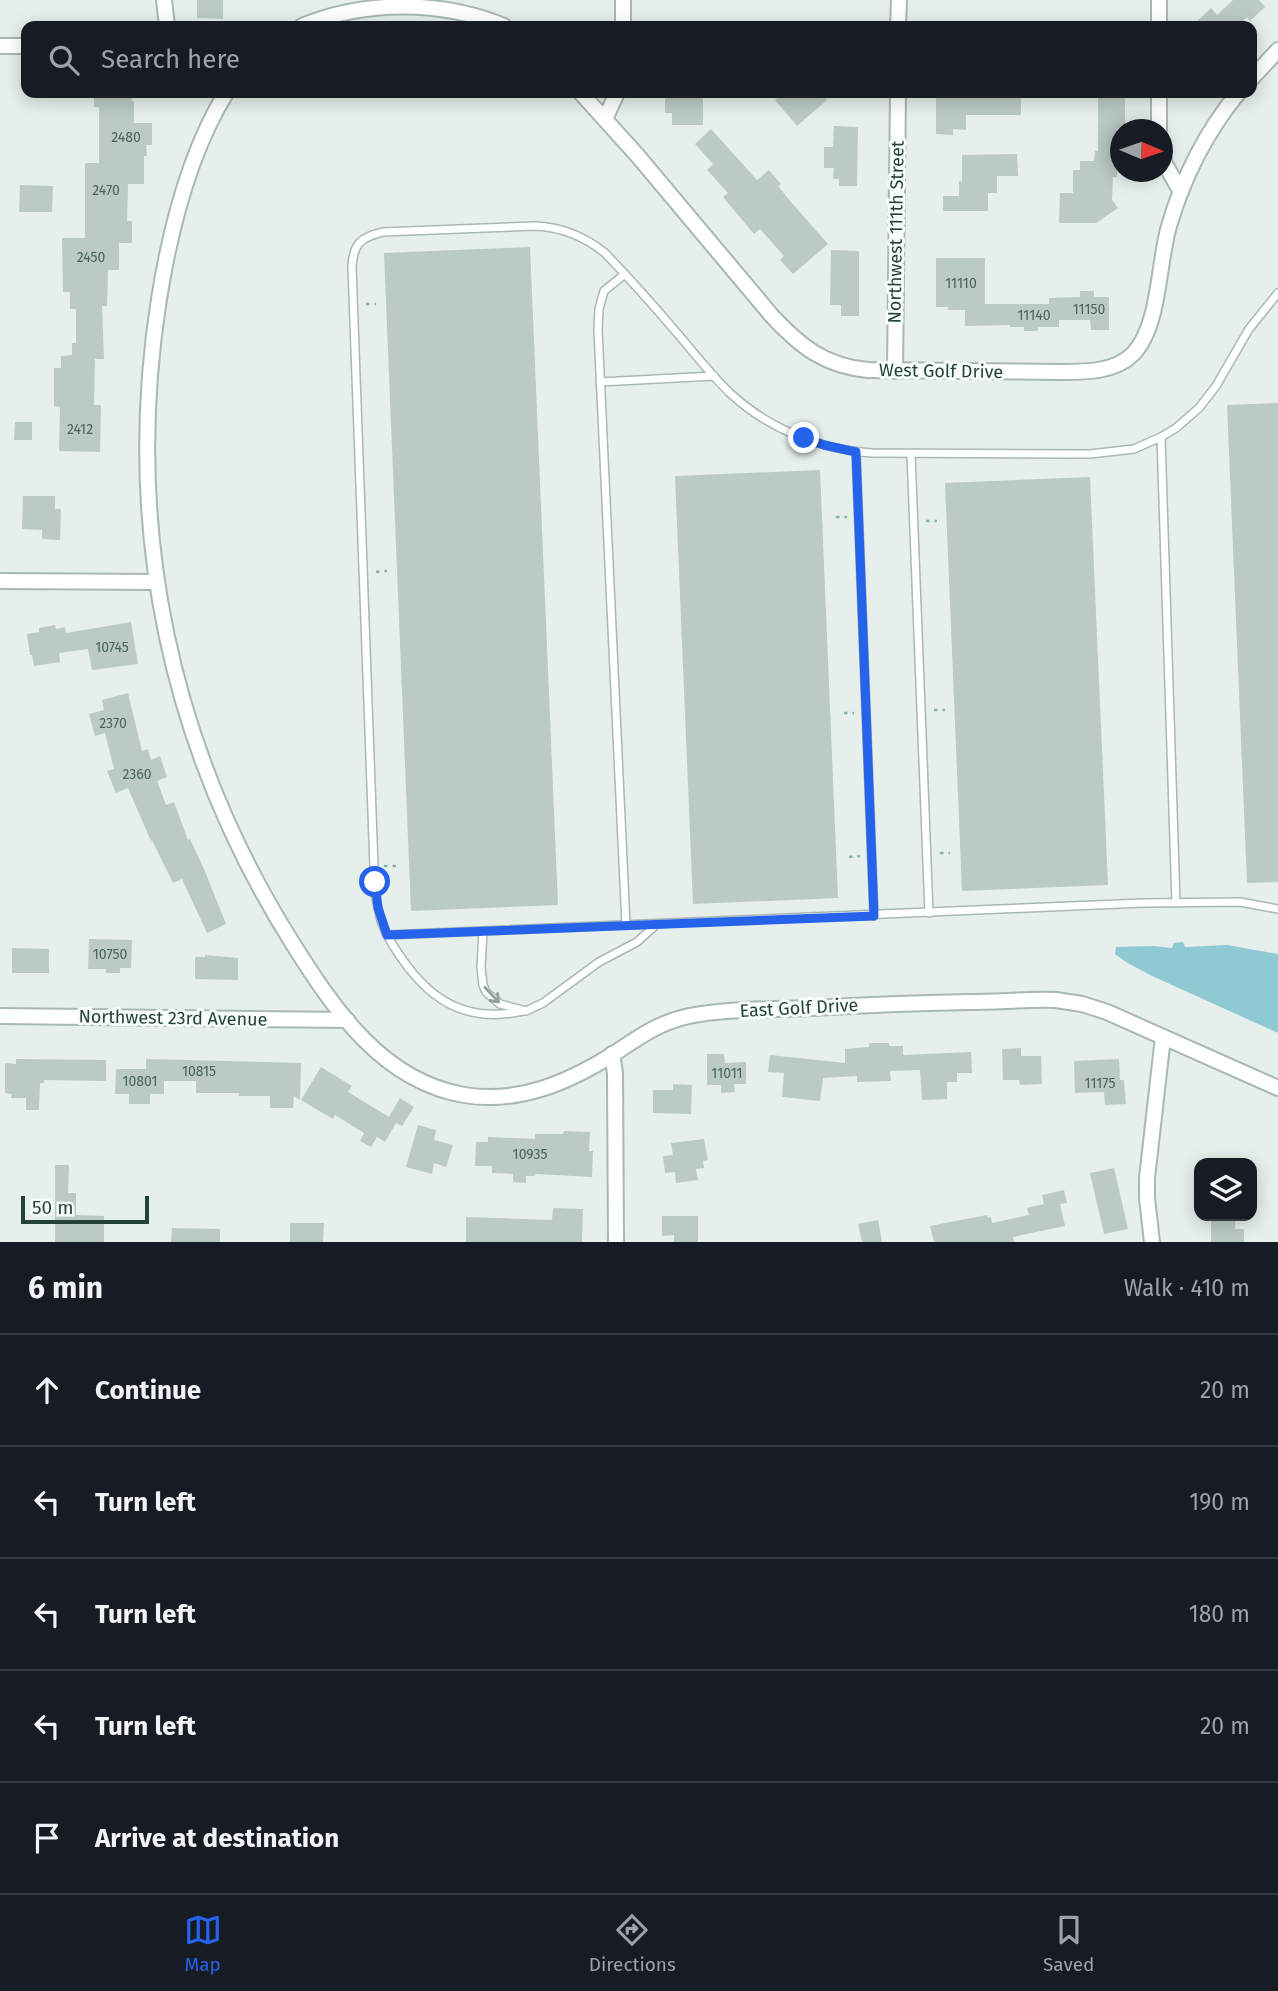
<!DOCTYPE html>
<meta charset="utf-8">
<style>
body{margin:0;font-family:"Fira Sans",sans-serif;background:#20242c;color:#f1f3f6}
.controls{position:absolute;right:21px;bottom:21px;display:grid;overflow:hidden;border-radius:14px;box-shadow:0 4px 18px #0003}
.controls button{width:63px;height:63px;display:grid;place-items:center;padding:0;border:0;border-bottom:2px solid #363941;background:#171b24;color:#f1f3f6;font:35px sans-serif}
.compass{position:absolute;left:1110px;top:119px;width:63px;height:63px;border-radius:50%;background:#171b24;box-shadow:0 4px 18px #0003;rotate:92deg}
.scale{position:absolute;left:21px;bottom:18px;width:128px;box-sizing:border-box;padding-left:7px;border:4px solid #24423a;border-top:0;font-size:19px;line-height:24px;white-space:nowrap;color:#24423a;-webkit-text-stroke:5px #f7fbf9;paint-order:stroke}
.stop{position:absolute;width:21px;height:21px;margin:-16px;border:5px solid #2563eb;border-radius:50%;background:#fff}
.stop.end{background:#2563eb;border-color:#fff;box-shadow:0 2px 7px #0008}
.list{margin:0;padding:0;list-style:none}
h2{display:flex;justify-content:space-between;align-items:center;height:91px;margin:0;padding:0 28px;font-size:30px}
h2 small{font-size:23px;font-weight:400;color:#9ea1a6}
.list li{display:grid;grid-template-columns:46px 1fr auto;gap:21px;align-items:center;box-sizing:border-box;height:112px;padding:0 28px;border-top:2px solid #363941}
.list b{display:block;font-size:26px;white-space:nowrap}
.list em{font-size:23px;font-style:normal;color:#9ea1a6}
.icon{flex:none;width:38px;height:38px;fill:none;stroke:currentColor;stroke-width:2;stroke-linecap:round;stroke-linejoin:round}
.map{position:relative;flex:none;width:1278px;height:1242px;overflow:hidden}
.search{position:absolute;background:#171b24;box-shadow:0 4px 18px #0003;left:21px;right:21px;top:21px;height:77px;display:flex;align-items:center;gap:18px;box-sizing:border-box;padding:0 24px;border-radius:14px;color:#9ea1a6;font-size:26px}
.sheet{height:651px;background:#171b24}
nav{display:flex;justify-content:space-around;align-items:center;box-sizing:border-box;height:98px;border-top:2px solid #363941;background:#171b24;font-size:19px;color:#9ea1a6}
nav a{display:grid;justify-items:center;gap:4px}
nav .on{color:#2563eb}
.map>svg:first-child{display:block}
</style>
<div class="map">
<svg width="1278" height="1242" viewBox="0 0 1278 1242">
<rect width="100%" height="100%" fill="#e6efeb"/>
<path fill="#8ec9d4" d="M1183 942 1185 947 1227 945 1278 954V1033L1150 975 1126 962 1115 954 1116 947 1153 946 1172 948 1174 943Z"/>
<g fill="#bbcac4">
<path d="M197 0H223V19L197 18Z"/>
<path d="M1233 0H1259L1265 7 1250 21 1247 17 1238 26H1192L1211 8 1217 15Z"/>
<path d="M94 93H132V101H134V123H152V145H146L147 156H144V184H128L127 221H132V243H119V270H108L107 306H102L104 359H95L94 405H101L100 452 59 451 60 407 54 406V368H61V356L72 355V343H76V309H70V292H63L62 238H85V163H99V107H94Z"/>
<path d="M672 93H695V96H703V125H672V113H665V96H672Z"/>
<path d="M784 93H821L827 100 797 126 775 100Z"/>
<path d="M936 93H1021V115H966V130L953 129V135L936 134Z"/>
<path d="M1098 93 1125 94V129H1117V177H1113L1112 200 1118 208 1096 223H1059L1060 193H1073V170H1080V161H1094L1095 151H1098Z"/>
<path d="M834 126 858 127 857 186H839V179H833L834 168H824V147H833Z"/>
<path d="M711 129 757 180 769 170 781 184 778 186 791 202 828 244 793 274 780 260 784 256 760 229 754 234 723 197 728 193 707 170 713 164 695 144Z"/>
<path d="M1017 154 1018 176H997V193H988V211H943V196H959V181L962 182V155Z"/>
<path d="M20 185 53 186 52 212H19Z"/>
<path d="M530 247 558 905 411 911 384 253Z"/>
<path d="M831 250 859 251V316H841V305H830Z"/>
<path d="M936 258H985V304H1049V298L1080 297V291H1094V297H1109V330H1091L1090 320H1059V327H1038V331H1024V327H1010V325L965 326V310H948V307H936Z"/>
<path d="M1278 403V882L1247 883 1227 405Z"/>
<path d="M15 422H32V440H14Z"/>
<path d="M820 470 838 898 693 904 675 476Z"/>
<path d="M1090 477 1108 885 962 891 945 483Z"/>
<path d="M23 496H55V509H61L60 540 42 539V530L22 529Z"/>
<path d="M131 622 138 664 92 670 88 649 59 653 60 662 34 666 32 655H30L27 634 39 632V628L55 625 56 629 65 627 66 633Z"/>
<path d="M128 693 142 751 148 749 151 760 160 756 167 777 157 781 166 805 174 802 188 840 190 839 204 869 226 924 207 933 182 879 173 883 152 840 151 841 128 788 116 793 107 771 114 769 105 733 95 736 89 714 104 710 102 700Z"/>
<path d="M89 939 132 940 131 968H120V973H106V969H88Z"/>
<path d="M12 948 49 949V973H12Z"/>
<path d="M205 955 238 958V980L195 979V957H205Z"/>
<path d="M869 1043H889V1046H903V1055L971 1052 972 1073H957V1082H947V1099L922 1100 920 1070 890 1071 891 1081 857 1082V1076L823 1078 820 1101 782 1097 784 1073 768 1072 770 1055 845 1063V1049L869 1047Z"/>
<path d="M1021 1048V1056H1041L1042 1084 1020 1085 1019 1080H1003L1002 1049Z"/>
<path d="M707 1054H724L725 1063 746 1062V1084H734L735 1092 721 1093V1085H707Z"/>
<path d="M16 1059 106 1060V1081L44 1080V1083H40L39 1110H26V1098H11L12 1094 5 1093V1063L16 1064Z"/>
<path d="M146 1059 301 1063 300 1100 294 1096 293 1108H270V1096H239V1093H196V1081H164V1094H150V1104H129V1094H115L116 1069H146Z"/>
<path d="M1119 1059 1120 1080H1124L1126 1104 1105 1105 1104 1092 1075 1093 1074 1061Z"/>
<path d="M321 1067 352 1086 348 1092 389 1117 400 1098 414 1107 402 1126 396 1123 385 1142 377 1137 371 1147 360 1141 364 1133 335 1115 333 1119 301 1100Z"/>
<path d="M673 1084 692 1085 691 1114 653 1113V1090H673Z"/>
<path d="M418 1125 436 1130 434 1140 453 1145 446 1167 434 1163 432 1174 406 1167Z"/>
<path d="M564 1131 590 1132 589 1151H593L592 1177 536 1174 535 1176H526V1183L513 1182V1174L492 1173V1166H475L476 1142H488V1137L535 1139V1134H563Z"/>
<path d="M704 1139 708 1160 703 1161 704 1168 696 1169 698 1180 676 1183 675 1172 665 1173 663 1156 673 1155 671 1143Z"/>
<path d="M55 1165H69L68 1193H76V1215L104 1216V1242H55Z"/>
<path d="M1114 1168 1128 1229 1104 1234 1090 1173Z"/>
<path d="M1064 1190 1067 1203 1060 1204 1065 1226 1013 1237 1014 1242H934L930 1226 987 1215 988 1218 991 1217 992 1223 1029 1215 1027 1208 1044 1204 1042 1195Z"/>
<path d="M553 1208 583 1209 582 1242H466V1217L552 1220Z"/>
<path d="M662 1216H698V1242H674V1235L662 1236Z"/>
<path d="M1211 1218H1235V1229H1244V1242H1211Z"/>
<path d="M878 1220 882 1242H862L858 1224Z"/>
<path d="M290 1223H324L323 1242H290Z"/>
<path d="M172 1228 220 1229V1242H171Z"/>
</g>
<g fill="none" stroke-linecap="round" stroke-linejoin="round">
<defs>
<g id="lane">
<path d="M625 274 604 291 599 309 598 330 626 925"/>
<path d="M1278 293 1249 329 1216 386 1199 408 1176 428 1161 437 1134 449 1090 454 872 453C821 450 769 429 731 394 711 375 695 354 677 333 654 306 630 279 605 253 584 236 562 227 535 226L383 232C361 237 353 244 352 267L375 894 381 921 387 935 1143 903 1240 902 1278 909"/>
<path d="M600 382 714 376"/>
<path d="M1161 437 1176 903"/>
<path d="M856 452 874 916"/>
<path d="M911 454 929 913"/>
<path d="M483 931 481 967 483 985 486 992 500 1004 526 1011 543 1003 599 962 637 942 657 924"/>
<path d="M387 935C418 990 456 1026 523 1011"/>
</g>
<g id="street">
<path d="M164 0 167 26"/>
<path d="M623 0V26"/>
<path d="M302 26C365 0 441 0 504 26"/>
<path d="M898 26 899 0"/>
<path d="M1159 26V0"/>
<path d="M0 46H26"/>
<path d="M1252 78 1278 50"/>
<path d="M226 93C189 153 170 230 159 299 123 527 170 749 293 944 334 1009 382 1081 464 1095 518 1104 567 1083 612 1055 638 1038 657 1023 689 1016 729 1008 771 1010 811 1008 864 1005 916 1003 968 1002 998 1002 1027 999 1056 1000L1082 1004 1107 1012 1278 1088"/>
<path d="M581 93 637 155 772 316C801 347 825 366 868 370L1062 372C1086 372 1115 372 1133 354 1160 326 1158 263 1169 226 1183 178 1207 131 1238 93"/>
<path d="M605 119 617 93"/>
<path d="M1159 130V93"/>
<path d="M1162 155 1165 164 1181 192"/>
<path d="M895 371 898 93"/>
<path d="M0 581 157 582"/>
<path d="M0 1016 347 1020"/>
<path d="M612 1054 615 1073 616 1242"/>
<path d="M1152 1242 1147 1198V1178L1163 1037"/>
</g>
</defs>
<use href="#lane" stroke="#a8b8b2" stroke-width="10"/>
<use href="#street" stroke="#a8b8b2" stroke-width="18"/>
<g stroke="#86b3a5" stroke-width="2.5" stroke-dasharray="3.5 5" stroke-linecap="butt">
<path d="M366 304H376"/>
<path d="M836 517H847"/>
<path d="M926 521H937"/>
<path d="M376 572 387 571"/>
<path d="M934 710H945"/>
<path d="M844 713H854"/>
<path d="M940 853H950"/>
<path d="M849 857 860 856"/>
<path d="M384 866H399"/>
</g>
<use href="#lane" stroke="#fff" stroke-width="7"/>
<use href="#street" stroke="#fff" stroke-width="14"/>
</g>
<defs><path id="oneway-shaft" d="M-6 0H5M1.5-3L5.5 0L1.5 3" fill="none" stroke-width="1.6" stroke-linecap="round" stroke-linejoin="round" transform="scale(1.75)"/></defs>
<use stroke="#92a09c" href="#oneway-shaft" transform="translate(492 995) rotate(47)"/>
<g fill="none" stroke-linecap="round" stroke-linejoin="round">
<path stroke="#2563eb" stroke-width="9" d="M375 882 378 908 387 935 874 916 856 452 824 445 804 438"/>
</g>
<g text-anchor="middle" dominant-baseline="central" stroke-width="6" stroke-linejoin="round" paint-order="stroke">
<g font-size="14" fill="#4a645c">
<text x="126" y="137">2480</text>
<text x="106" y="190">2470</text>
<text x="91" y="257">2450</text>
<text x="961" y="283">11110</text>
<text x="1089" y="309">11150</text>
<text x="1034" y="315">11140</text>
<text x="80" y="429">2412</text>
<text x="112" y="647">10745</text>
<text x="113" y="723">2370</text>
<text x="137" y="774">2360</text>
<text x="110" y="954">10750</text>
<text x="199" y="1071">10815</text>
<text x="727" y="1073">11011</text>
<text x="140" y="1081">10801</text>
<text x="1100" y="1083">11175</text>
<text x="530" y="1154">10935</text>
</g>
<g font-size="18" fill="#24423a" stroke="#f7fbf9">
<text transform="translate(896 232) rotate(-89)">Northwest 111th Street</text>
<text transform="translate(941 371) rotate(1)">West Golf Drive</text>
<text transform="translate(799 1008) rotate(-3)">East Golf Drive</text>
<text transform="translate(173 1018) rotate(1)">Northwest 23rd Avenue</text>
</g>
</g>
</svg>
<div class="controls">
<button><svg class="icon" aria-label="layers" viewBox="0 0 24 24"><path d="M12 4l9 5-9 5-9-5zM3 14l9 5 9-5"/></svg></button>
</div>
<svg class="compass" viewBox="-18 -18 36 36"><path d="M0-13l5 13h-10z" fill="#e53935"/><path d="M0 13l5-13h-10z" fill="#9ea1a6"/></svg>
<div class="scale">50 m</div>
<div class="stop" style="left:375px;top:882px"></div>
<div class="stop end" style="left:804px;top:438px"></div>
<div class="search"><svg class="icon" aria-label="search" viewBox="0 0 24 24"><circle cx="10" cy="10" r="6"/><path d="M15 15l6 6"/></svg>Search here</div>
</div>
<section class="sheet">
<h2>6 min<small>Walk · 410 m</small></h2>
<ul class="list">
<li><svg class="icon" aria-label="ahead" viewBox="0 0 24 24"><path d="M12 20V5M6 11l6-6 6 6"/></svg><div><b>Continue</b></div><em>20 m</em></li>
<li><svg class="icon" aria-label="left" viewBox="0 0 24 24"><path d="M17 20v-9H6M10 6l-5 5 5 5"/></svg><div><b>Turn left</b></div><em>190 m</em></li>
<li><svg class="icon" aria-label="left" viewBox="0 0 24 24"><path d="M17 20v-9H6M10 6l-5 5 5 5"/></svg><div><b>Turn left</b></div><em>180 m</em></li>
<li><svg class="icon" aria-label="left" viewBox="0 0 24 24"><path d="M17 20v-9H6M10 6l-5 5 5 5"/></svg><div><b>Turn left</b></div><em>20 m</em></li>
<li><svg class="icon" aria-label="arrive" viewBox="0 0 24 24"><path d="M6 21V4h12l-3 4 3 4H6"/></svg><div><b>Arrive at destination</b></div></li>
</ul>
</section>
<nav>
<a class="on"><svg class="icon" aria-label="map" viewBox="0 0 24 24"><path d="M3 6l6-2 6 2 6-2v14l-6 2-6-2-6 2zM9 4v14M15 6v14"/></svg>Map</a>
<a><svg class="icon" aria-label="directions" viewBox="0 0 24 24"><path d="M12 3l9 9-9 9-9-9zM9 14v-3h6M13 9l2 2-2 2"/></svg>Directions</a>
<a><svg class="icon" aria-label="saved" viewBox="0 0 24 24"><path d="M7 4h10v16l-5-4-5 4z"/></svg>Saved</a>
</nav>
